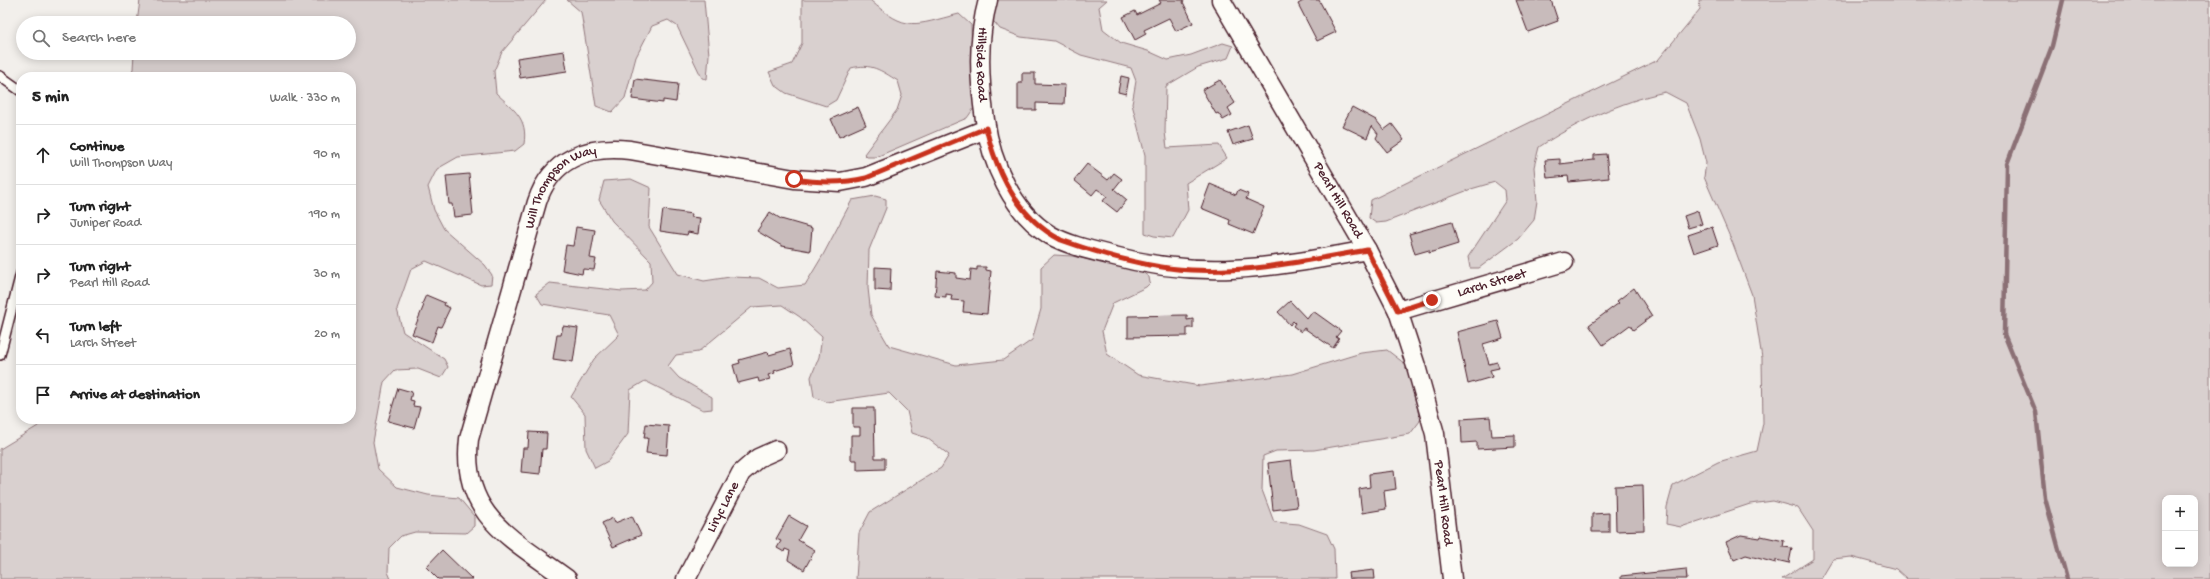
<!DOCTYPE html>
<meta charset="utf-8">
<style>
body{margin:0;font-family:"Gochi Hand",sans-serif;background:#f6f6f6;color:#222}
.controls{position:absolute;right:12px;bottom:12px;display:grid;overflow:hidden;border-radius:8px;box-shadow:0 2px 10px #0003}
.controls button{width:36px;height:36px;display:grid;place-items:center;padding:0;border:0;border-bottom:1px solid #e0e0e0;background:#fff;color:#222;font:20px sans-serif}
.stop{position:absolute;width:12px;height:12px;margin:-9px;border:3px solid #c8321e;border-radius:50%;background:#fff}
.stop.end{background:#c8321e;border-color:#fff;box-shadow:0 1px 4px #0008}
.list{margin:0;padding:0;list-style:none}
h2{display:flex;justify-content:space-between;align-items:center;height:52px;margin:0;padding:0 16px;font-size:17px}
h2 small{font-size:13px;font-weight:400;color:#767676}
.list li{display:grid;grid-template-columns:26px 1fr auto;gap:12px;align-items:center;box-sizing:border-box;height:60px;padding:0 16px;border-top:1px solid #e0e0e0}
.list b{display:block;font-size:15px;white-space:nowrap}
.list p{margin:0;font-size:13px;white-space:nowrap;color:#767676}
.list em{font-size:13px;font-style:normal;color:#767676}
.icon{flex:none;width:22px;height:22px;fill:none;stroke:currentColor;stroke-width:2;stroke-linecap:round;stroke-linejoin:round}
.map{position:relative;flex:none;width:2210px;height:579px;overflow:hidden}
.search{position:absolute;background:#fff;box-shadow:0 2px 10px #0003;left:16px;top:16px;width:340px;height:44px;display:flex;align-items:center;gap:10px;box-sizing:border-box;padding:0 14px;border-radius:22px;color:#767676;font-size:15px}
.panel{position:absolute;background:#fff;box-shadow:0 2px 10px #0003;left:16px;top:72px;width:340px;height:352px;border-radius:16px}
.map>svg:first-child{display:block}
</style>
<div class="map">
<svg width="2210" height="579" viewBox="0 0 2210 579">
<rect width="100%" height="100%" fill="#f2efeb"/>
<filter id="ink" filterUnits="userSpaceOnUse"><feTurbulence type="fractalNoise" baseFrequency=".025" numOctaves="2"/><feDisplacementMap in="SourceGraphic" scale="8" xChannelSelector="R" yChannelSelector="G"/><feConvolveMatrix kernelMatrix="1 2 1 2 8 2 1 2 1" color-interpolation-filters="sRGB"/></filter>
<g filter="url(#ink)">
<g fill="#d9d0cf" stroke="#92787d" fill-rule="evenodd">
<path d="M140 0H546L502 52 494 71 496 93C514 110 528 118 524 144L515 151 458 157 437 169 428 187 434 210 444 229 485 265 492 275 491 284 481 285 426 261 411 269 397 309 403 332 444 359 448 367 441 378 418 369 395 370 384 382 373 442 378 469 397 487 428 495 459 498 474 516V526L466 533 415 532 401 536 389 548 388 572 391 579H0V449L38 426 42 419H351V77H129L133 69 134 53H349V23H137Z"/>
<path d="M567 0H704L709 55 707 79 702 78 677 26 668 20 652 26 636 57 625 98 612 112 596 106 581 12Z"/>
<path d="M802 0H870C907 33 914 25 959 14L971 25 974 108 967 118 876 157H867L864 154 897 110 902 95 898 81C880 70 872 63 851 68L836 100 826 106 786 93 775 85 769 72 792 64 802 43Z"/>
<path d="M996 0H1107L1099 7 1103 29 1121 43 1148 51 1168 60 1191 55 1223 43 1233 46 1228 58 1198 67 1166 86 1165 132 1167 148 1219 145 1227 158 1186 183 1188 210 1173 238 1154 236 1145 233V155L1132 104 1136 81 1131 68 1081 55 1054 41 1021 37 1000 29 990 17Z"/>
<path d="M1699 0H2210V579H1907L1896 569 1851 557 1833 559 1821 579H1782L1813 559V531L1798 508 1773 501 1750 504 1681 527 1666 524 1667 507 1673 485 1718 462 1757 451 1763 423 1762 358 1752 295 1733 244 1704 177 1706 163 1700 139 1686 103 1665 92C1620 102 1577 122 1539 147L1534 167 1537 201 1534 220 1518 239 1479 268H1470L1468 257 1506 200 1505 190 1495 182 1471 189 1386 222 1376 223 1369 218 1371 200 1658 60 1700 9ZM2165 498H2195V564H2165Z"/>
<path d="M631 179 651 188 649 227 678 274 704 281 730 277 759 278 778 288 805 285 823 255 852 200 875 196 886 199V208L869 250 868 288 871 315 889 346 956 365 1003 360 1032 340 1041 309V267L1054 255 1072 256 1141 271 1149 277 1150 283 1146 287 1113 303 1102 331 1107 354 1138 375 1200 386 1292 374 1361 353 1387 350 1409 367 1420 421 1410 434 1314 450 1276 451 1263 456 1262 490 1274 522 1299 524 1327 534 1334 549 1335 579H856L859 533 870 512 941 468 949 455 927 438 912 433 907 411 889 393 827 402 814 397 811 377 819 357 822 337 800 317 782 305 752 307 698 352 676 355 668 366 679 378 712 397V409L703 410 645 381 630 390 628 434 608 461 595 468 586 449 585 414 571 397 594 359 619 335 609 315 542 304 536 294 550 283 622 291 645 290 652 282 651 261 612 221 599 200 604 181Z"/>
</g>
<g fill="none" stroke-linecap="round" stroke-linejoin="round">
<path stroke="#8b6f75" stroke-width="4.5" d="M2063 0 2052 46 2007 164 2004 334 2036 412 2045 498 2067 579"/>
</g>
<g fill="#c8bbbb" stroke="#4a1f2b">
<path d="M1159 0H1184L1183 2 1193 23 1176 31 1169 18 1144 30 1146 34 1135 40 1123 17 1135 11 1137 15 1161 3Z"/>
<path d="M1305 0H1319L1336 32 1317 41 1298 4Z"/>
<path d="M1516 0H1551L1558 21 1528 32Z"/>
<path d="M564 51 567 71 520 78 517 58Z"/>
<path d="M1022 73H1035V84L1065 85 1064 104 1036 103V110H1018V83H1022Z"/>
<path d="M1121 76 1129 78 1126 94 1118 92Z"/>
<path d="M635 79 678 84 676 102 663 100V103L632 99Z"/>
<path d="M1220 80 1235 103 1228 108 1232 115 1223 120 1218 113 1216 114 1202 90Z"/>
<path d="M858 107 866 125 839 137 831 119Z"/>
<path d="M1352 107 1376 120 1384 130 1392 124 1404 140 1387 152 1376 138 1378 134 1372 126 1367 138 1342 126Z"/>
<path d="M1248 125 1253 139 1233 145 1228 132Z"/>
<path d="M1606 154 1609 178 1569 182 1568 176 1547 178 1545 160 1560 159V164L1594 160V155Z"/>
<path d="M1087 164 1108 180 1114 173 1122 179 1114 189 1127 200 1117 212 1103 201 1107 196 1097 189 1092 195 1074 180Z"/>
<path d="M469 174 473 215 454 217 452 204H449L446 176Z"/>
<path d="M1210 184 1236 195 1238 190 1248 194 1246 199 1264 207 1253 234 1229 224 1230 220 1201 208Z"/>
<path d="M663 210 692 214 691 217 700 218 698 234 688 232 687 235 660 231Z"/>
<path d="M1698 211 1702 224 1688 228 1684 216Z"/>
<path d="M770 212 781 219 812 228 810 251 782 246 757 231Z"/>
<path d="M1452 222 1458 244 1429 253V250L1415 254 1409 234Z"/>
<path d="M576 227 595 230 590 258 596 259 594 270 583 269 582 274 562 270 566 245 573 246Z"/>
<path d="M1712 227 1718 245 1694 253 1688 235Z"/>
<path d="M875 267 891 268 890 291 875 290Z"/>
<path d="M977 267H986V270L991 271 987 314 963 312 964 301 951 300 952 295 946 294V297L935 296 937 271 956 273V278L970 280 971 269 977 270Z"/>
<path d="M1634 288 1652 316 1633 330 1630 325 1603 345 1589 325 1619 303 1617 301Z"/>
<path d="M426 295 445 303 444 305 450 308 441 327 438 326 432 342 412 334 424 305 422 304Z"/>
<path d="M1290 301 1307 319 1313 311 1341 331 1336 337 1339 339 1333 348 1304 328 1301 332 1293 326 1295 323 1293 321 1290 325 1278 312Z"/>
<path d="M1187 315V320L1193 319V328H1187V336L1128 337V316Z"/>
<path d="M1498 321 1503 338 1483 344 1489 364 1497 362 1499 368 1490 370 1492 377 1468 384 1457 332Z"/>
<path d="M563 326 578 328 573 362 553 359 557 335H561Z"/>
<path d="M790 349 794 365 774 371 775 373 768 375 770 379 759 382 758 378 738 383 733 365 740 363 739 360 768 352 769 355Z"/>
<path d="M398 388 412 392 410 400 414 401 413 406 420 407 414 428 388 421Z"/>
<path d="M853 408H874L875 458H885V469L857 470V460H851V435H860V427H853Z"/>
<path d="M1490 417 1492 436 1515 435V447L1477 449V442L1462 443 1461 419Z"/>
<path d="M646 424 669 426 667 455 646 453 648 438H644Z"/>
<path d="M529 432 547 433 546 449H542L540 474 521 472 523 448H528Z"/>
<path d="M1291 460 1297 507 1273 510 1268 463Z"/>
<path d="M1394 471 1396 489 1384 491 1386 509 1362 513 1359 489 1370 487 1369 474Z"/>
<path d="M1643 485 1644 530 1616 531 1615 486Z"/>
<path d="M1609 513V532H1592V514Z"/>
<path d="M632 516 641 535 613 547 602 523 613 518 615 523Z"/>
<path d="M789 516 806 526 798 540 815 550 804 570 788 560 790 551 785 549 784 552 777 548 781 541 776 539Z"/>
<path d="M1741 535 1760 538 1761 536 1784 541 1783 547 1792 548 1789 563 1776 560V563L1746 555 1734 560 1726 542Z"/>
<path d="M442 550 472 579H438L426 567Z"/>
<path d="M1686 569 1687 579H1621V576Z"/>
<path d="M1374 570 1375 579H1349L1348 573Z"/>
</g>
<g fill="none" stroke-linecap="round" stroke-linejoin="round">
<defs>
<g id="service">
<path d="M0 76 21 91"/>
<path d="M0 355 21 273"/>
</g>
<g id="minor">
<path id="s1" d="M988 0C977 40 979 79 985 120 991 162 1012 212 1050 235 1068 245 1090 250 1110 255 1204 281 1274 267 1367 250"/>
<path id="s2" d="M1221 0 1367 250 1398 311 1416 366 1435 434 1452 579"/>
<path id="s3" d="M1398 311 1564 262"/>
<path id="s4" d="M567 579C513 539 460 516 469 439L537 202C551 159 587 145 630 150L794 179 840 182 866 177 986 129"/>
<path id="s5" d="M686 579 741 473 758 458 776 450"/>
</g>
</defs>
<use href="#service" stroke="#4a1f2b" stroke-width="12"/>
<use href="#minor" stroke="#4a1f2b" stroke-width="21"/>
<use href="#service" stroke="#fdfcf7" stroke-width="9"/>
<use href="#minor" stroke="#fdfcf7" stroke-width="18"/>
</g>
</g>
<g fill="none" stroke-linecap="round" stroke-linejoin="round" filter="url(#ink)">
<path stroke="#c8321e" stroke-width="5" d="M794 179C819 183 841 184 866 178L986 128C997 174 1018 218 1061 240 1103 255 1147 268 1191 270 1251 273 1309 260 1367 250L1398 311 1432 300"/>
</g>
<g text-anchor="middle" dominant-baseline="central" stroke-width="3.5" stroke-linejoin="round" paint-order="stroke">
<g font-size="14" fill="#4a1f2b" stroke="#fdfcf7">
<text stroke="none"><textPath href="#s1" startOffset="65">Hillside Road</textPath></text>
<text stroke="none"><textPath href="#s4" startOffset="457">Will Thompson Way</textPath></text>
<text stroke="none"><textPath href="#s2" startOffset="232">Pearl Hill Road</textPath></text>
<text stroke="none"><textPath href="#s3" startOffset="98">Larch Street</textPath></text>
<text stroke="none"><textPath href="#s2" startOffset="556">Pearl Hill Road</textPath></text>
<text stroke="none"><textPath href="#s5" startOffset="81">Liryc Lane</textPath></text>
</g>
</g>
</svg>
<div class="controls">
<button>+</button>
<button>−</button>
</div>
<div class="stop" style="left:794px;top:179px"></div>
<div class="stop end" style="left:1432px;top:300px"></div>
<div class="search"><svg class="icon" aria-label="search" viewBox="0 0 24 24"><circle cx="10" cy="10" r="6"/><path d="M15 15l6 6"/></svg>Search here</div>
<section class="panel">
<h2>5 min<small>Walk · 330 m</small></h2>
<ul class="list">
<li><svg class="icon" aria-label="ahead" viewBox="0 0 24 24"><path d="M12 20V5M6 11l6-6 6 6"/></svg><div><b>Continue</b><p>Will Thompson Way</p></div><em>90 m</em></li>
<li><svg class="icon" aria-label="right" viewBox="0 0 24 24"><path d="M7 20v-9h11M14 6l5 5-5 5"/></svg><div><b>Turn right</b><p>Juniper Road</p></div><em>190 m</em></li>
<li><svg class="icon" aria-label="right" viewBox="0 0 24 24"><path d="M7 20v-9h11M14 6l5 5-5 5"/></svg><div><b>Turn right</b><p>Pearl Hill Road</p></div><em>30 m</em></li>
<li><svg class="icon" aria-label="left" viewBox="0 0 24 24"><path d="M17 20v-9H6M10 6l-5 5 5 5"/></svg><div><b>Turn left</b><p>Larch Street</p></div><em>20 m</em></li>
<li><svg class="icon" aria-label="arrive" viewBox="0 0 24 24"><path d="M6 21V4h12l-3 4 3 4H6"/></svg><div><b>Arrive at destination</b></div></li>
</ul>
</section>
</div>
